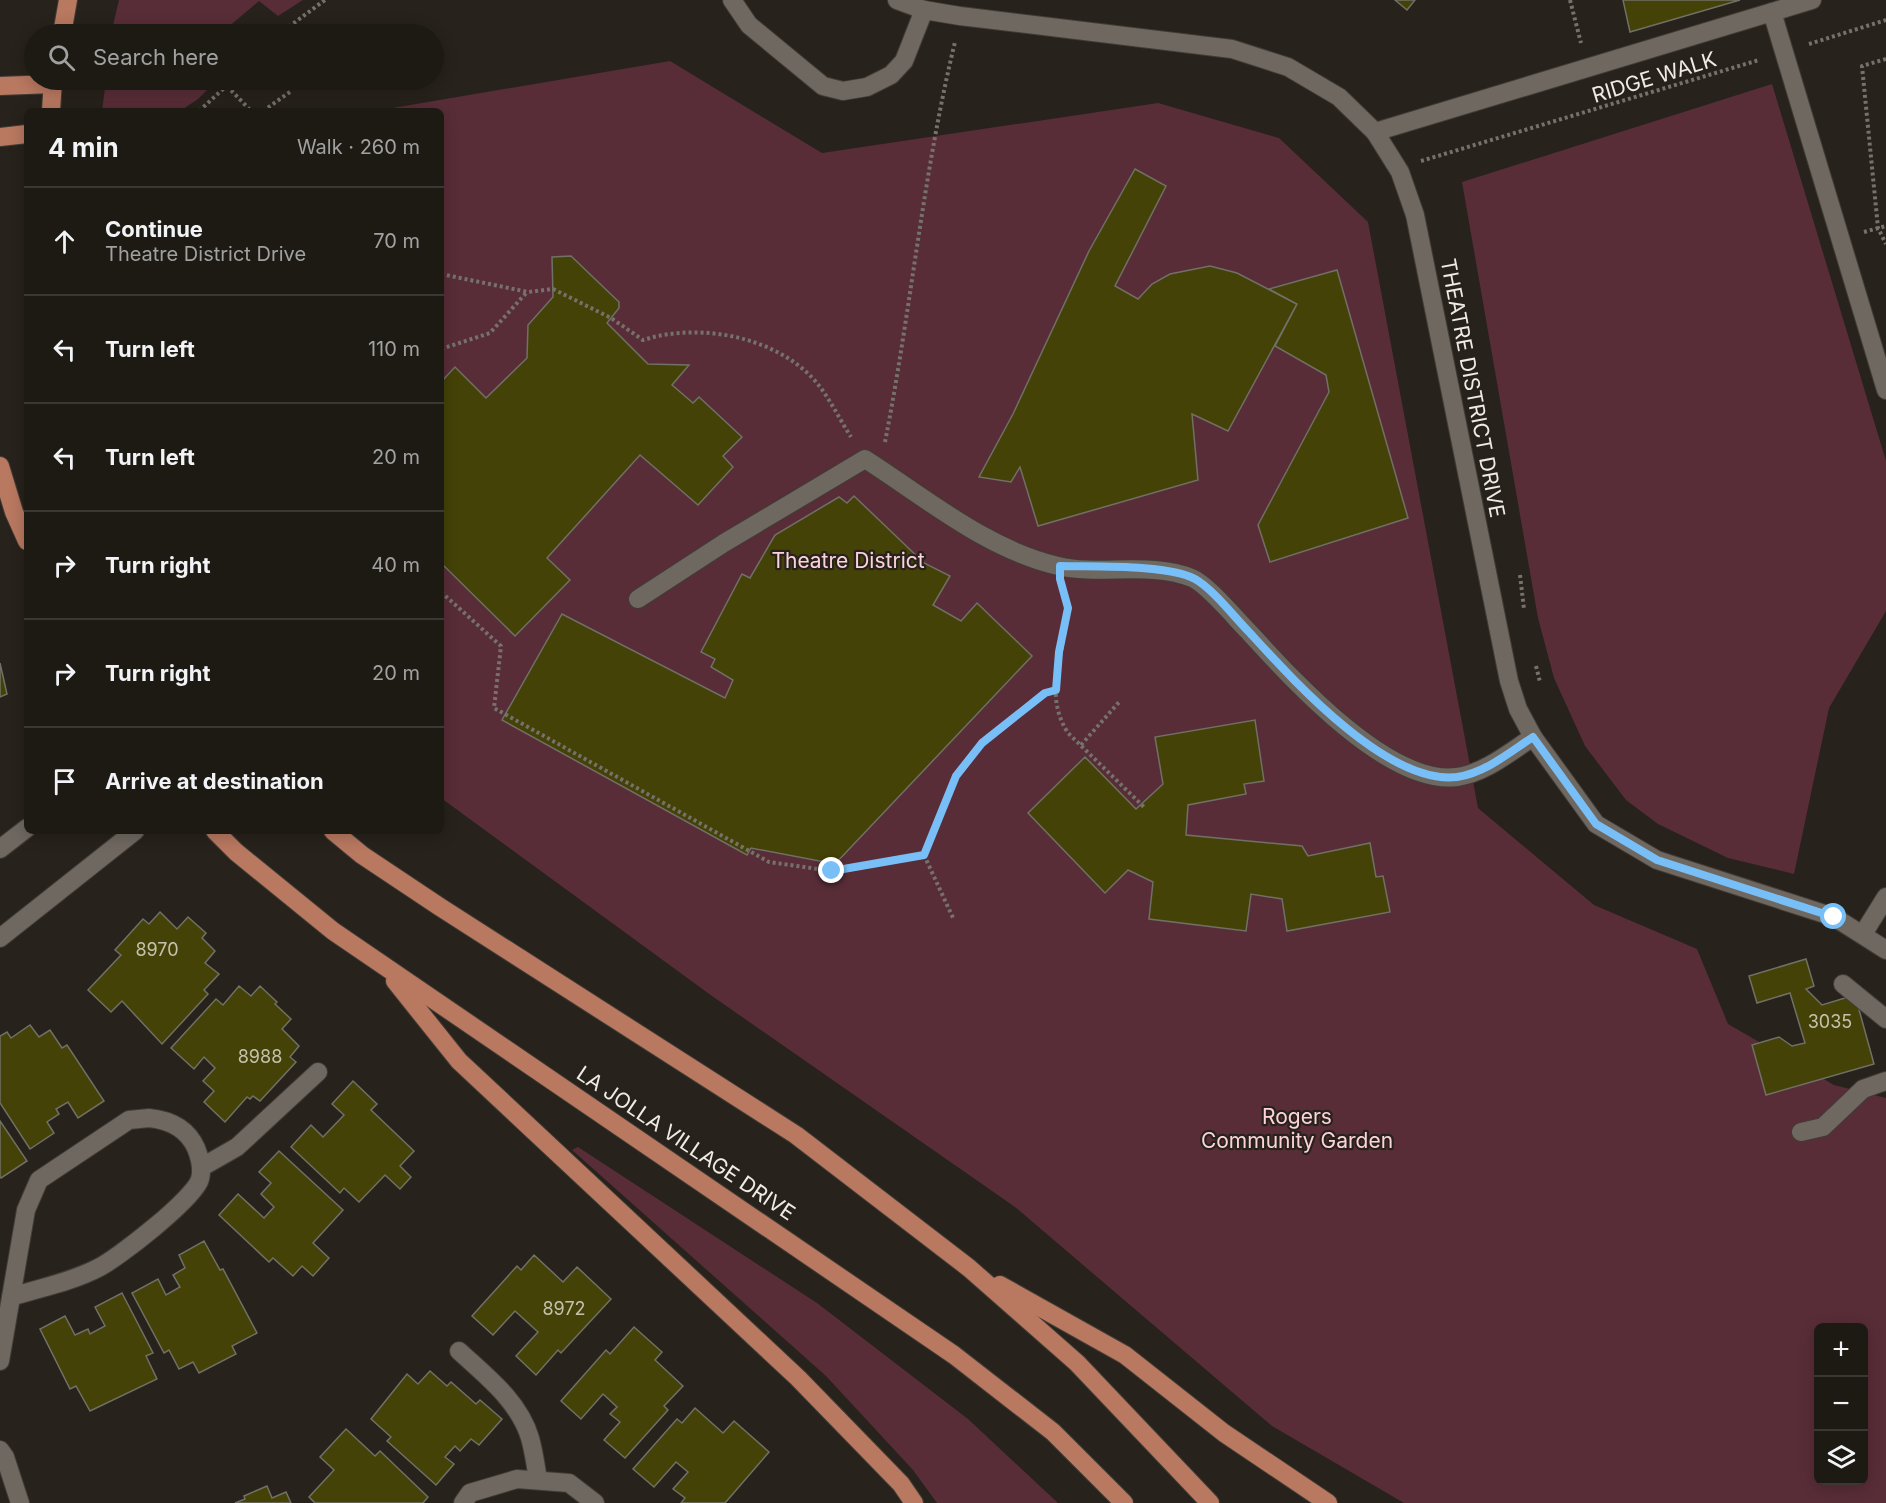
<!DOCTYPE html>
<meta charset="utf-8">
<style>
body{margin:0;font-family:Inter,sans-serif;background:#2a2722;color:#f1f3f6}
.controls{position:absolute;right:18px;bottom:18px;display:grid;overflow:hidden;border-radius:9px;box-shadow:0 3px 15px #0003}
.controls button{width:54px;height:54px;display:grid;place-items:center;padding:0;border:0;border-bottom:2px solid #3b3834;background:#1d1a14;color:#f1f3f6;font:30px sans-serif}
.stop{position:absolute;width:18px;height:18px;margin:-14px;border:4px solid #78bff8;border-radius:50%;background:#fff}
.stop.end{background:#78bff8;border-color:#fff;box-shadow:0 2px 6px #0008}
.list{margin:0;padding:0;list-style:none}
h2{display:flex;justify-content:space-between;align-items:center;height:78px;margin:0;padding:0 24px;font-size:26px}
h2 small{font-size:20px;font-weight:400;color:#a0a1a0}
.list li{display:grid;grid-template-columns:39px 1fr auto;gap:18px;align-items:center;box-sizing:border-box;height:108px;padding:0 24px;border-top:2px solid #3b3834}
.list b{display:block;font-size:22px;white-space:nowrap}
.list p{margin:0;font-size:20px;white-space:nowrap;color:#a0a1a0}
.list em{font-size:20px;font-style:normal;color:#a0a1a0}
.icon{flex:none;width:33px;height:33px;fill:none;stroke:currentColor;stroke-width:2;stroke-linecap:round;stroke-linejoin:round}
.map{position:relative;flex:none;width:1886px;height:1503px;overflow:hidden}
.search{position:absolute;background:#1d1a14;box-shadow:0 3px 15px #0003;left:24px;top:24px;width:420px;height:66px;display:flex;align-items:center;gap:15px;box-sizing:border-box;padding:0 21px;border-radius:33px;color:#a0a1a0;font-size:22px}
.panel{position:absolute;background:#1d1a14;box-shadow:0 3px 15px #0003;left:24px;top:108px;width:420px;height:726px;border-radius:9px}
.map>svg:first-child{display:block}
</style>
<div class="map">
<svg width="1886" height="1503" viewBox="0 0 1886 1503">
<rect width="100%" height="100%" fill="#27221b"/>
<g fill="#582d38" fill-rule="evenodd">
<path d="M119 0H303L278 16 259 1 220 34H111Z"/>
<path d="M670 61 822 153 1158 103 1279 138 1368 222 1478 808 1594 905 1697 949 1728 1024 1834 1085 1886 1098V1503H1404L1272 1426 1015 1207 712 996 441 798V111H375ZM1818 1328H1864V1480H1818Z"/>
<path d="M106 80H217L198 99 180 111H102Z"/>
<path d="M1772 84 1886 461V611L1829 708 1794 874 1728 858 1658 824 1626 800 1585 746 1554 678 1538 618 1462 182Z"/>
<path d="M578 1147 817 1303 968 1419 1058 1503H937L913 1470 826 1376 572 1150Z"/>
</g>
<g fill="#444207" stroke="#707066" stroke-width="1.5">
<path d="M1395 0H1415L1407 10Z"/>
<path d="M1623 0H1740L1630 32Z"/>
<path d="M1135 169 1166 186 1115 286 1138 299 1152 284 1170 274 1210 266 1237 273 1297 304 1228 431 1192 414 1198 480 1038 526 1020 467 1011 482 979 477 1013 414 1089 251Z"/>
<path d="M571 256 619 302V308L607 323 648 364 689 365 672 385 693 403 699 397 742 437 723 456 733 467 698 505 640 455 547 558 570 580 515 636 441 563V382L455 367 486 398 527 358 528 325 553 297 552 257Z"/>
<path d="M1337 270 1408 518 1270 562 1258 525 1329 392 1326 375 1275 346 1297 304 1269 289Z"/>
<path d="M854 496 924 563 950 576 933 605 961 621 977 603 1032 656 835 864 751 848 747 855 502 720 562 614 725 698 733 680 711 667 715 659 701 652 742 574 750 578 775 535 839 497 847 503Z"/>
<path d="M0 663 7 694 0 697Z"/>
<path d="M1255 720 1264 781 1244 784 1246 794 1188 805 1186 835 1302 846 1308 856 1370 843 1376 877 1383 876 1390 912 1287 931 1282 899 1251 894 1246 931 1149 919 1153 882 1128 870 1105 893 1028 813 1085 757 1136 809 1163 784 1155 737Z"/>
<path d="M160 912 177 929 188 917 206 933 202 938 215 951 205 963 219 974 204 990 208 994 162 1044 122 1001 111 1012 88 990 121 955 115 950 143 919 149 924Z"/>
<path d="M1806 959 1814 986 1806 989 1822 1005 1855 995 1874 1064 1766 1095 1752 1045 1779 1037 1792 1046 1805 1043 1790 993 1757 1003 1749 976Z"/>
<path d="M239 986 251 996 260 986 277 1002 275 1004 291 1019 282 1029 299 1046 290 1057 296 1062 260 1101 253 1096 250 1099 247 1097 225 1122 204 1102 214 1091 203 1081 215 1068 204 1057 194 1069 171 1048 216 999 223 1005Z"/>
<path d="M30 1025 39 1037 50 1030 62 1048 67 1045 104 1101 78 1118 68 1102 56 1109 59 1114 47 1122 54 1133 30 1149 0 1103V1036L7 1032 11 1038Z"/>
<path d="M353 1081 377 1104 371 1110 414 1151 400 1166 411 1177 400 1189 385 1175 359 1202 344 1188 340 1193 291 1147 311 1125 323 1137 344 1115 332 1104Z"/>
<path d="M0 1121 27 1161 1 1178 0 1177Z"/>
<path d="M279 1151 343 1210 313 1243 329 1258 313 1276 302 1266 293 1276 273 1258 269 1262 219 1215 238 1194 264 1218 274 1207 261 1194 271 1183 259 1172Z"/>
<path d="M204 1241 220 1270 223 1269 257 1333 232 1346 236 1354 199 1373 193 1362 179 1369 169 1350 164 1353 132 1293 158 1279 166 1295 180 1287 173 1275 185 1268 179 1255Z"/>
<path d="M534 1255 563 1282 577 1267 611 1299 561 1353 558 1350 536 1375 516 1356 538 1332 515 1311 493 1335 472 1316 517 1266 521 1270Z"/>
<path d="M122 1293 153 1353 146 1356 157 1379 90 1411 76 1386 70 1389 40 1329 65 1316 75 1335 88 1329 90 1334 105 1326 95 1307Z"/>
<path d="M634 1327 662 1352 655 1360 683 1386 664 1406 668 1410 625 1458 604 1440 620 1422 610 1414 617 1407 603 1394 581 1419 561 1401 606 1350 610 1354Z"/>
<path d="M430 1371 447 1386 451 1382 476 1404 480 1400 502 1419 479 1445 471 1439 460 1451 455 1446 445 1457 454 1464 436 1485 387 1441 391 1437 371 1419 407 1374 418 1384Z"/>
<path d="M695 1408 723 1433 734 1421 769 1452 725 1503H681L685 1498 673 1489 688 1472 676 1462 654 1487 633 1469 677 1419 682 1423Z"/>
<path d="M346 1429 375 1456 380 1451 428 1497 423 1503H315L309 1497 334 1470 320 1457Z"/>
<path d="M267 1486 272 1498 286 1492 291 1503H235L245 1499 244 1496Z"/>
</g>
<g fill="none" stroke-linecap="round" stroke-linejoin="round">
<defs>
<g id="service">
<path d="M732 0 749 25 823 86 843 91 867 87 891 75 904 61 924 10"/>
<path d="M638 599 724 543 865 459C926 498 986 549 1058 566 1101 576 1149 561 1192 578 1207 584 1236 619 1248 631 1291 678 1388 786 1457 777 1485 773 1510 752 1533 737"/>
<path d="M1863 934 1886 897"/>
<path d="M1843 984 1886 1019"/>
<path d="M1801 1132 1823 1127 1863 1089 1886 1081"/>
<path d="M202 1167 237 1147 318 1072"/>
<path d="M459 1351C486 1376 519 1401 530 1438 534 1452 536 1467 538 1480"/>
</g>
<path id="pedestrian" d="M1772 12 1886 390"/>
<g id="minor">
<path d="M1375 132 1812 0"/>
<path d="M149 1118C169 1120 187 1128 196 1148 200 1158 203 1168 200 1179 195 1198 117 1259 98 1268 71 1282 39 1288 11 1297L26 1210 39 1180 129 1120Z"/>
<path d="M0 1361 11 1297"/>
<path d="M0 1450 5 1457 20 1503"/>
<path d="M463 1503 470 1493 517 1479 569 1483 595 1503"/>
</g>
<path id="tertiary" d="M897 0 924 10 960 16 1232 49 1288 67 1339 97 1375 132 1400 172 1415 215 1509 681 1518 709 1533 737 1596 824 1657 860 1834 917 1886 950"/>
<g id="secondary">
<path d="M0 849 27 828"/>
<path d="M0 938 135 831"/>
</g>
<g id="primary">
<path d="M62 34 68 0"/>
<path d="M0 86 53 84"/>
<path d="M51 111 53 80"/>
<path d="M0 137 27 134"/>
<path d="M0 466 14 512 27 541"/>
<path d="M215 831 236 852 333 931 954 1355 1053 1432 1124 1503"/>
<path d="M333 831 362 855 440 907 796 1135 969 1268 1077 1363 1210 1503"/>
<path d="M395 981 459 1061 798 1378 901 1484 914 1503"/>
<path d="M1000 1285 1125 1355 1224 1433 1328 1503"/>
</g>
</defs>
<use href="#service" stroke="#413c37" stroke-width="20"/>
<use href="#pedestrian" stroke="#413c37" stroke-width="20"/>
<use href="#minor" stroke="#413c37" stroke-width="20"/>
<use href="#tertiary" stroke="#413c37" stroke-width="20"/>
<use href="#secondary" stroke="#413c37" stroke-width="20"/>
<use href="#primary" stroke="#413c37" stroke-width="20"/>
<g stroke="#76716b" stroke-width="4" stroke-dasharray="3 3" stroke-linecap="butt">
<path d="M1570 0 1581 43"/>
<path d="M279 34 325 0"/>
<path d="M1809 44 1886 20"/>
<path d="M1886 59 1862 66 1878 228 1886 244"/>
<path d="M227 86 251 111"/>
<path d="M199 111 233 80"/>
<path d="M263 111 290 92"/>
<path d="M1421 161 1759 60"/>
<path d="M1864 232 1886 226"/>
<path d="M441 274 528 292 553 289 611 318 643 340C699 322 777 336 817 383 830 399 840 420 851 437"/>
<path d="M441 349 490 333 527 292"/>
<path d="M885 442C911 310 923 173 955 42"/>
<path d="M1520 575 1524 609"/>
<path d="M441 592 501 646 494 708 769 862 832 871 924 855 956 776 982 743 1045 694 1056 690"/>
<path d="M1064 593C1076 640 1037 685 1068 733L1145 808"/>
<path d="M1536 666 1540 682"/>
<path d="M1081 745 1120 701"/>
<path d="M924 855 954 920"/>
</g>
<use href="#service" stroke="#6f6860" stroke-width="18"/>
<use href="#pedestrian" stroke="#6f6860" stroke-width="18"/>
<use href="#minor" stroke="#6f6860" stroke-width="18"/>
<use href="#tertiary" stroke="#6f6860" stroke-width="18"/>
<use href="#secondary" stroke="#6f6860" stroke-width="18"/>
<use href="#primary" stroke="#b97860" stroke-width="18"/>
</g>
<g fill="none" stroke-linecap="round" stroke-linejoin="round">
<path stroke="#78bff8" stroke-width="8" d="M832 871 924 855 956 776 982 743 1045 693 1056 690 1059 652 1068 608 1060 579V566C1092 567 1168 564 1195 579 1213 589 1235 618 1250 633 1293 680 1387 785 1457 777 1485 773 1510 752 1533 737L1596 824 1657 860 1834 917"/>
</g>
<g text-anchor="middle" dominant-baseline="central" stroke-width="4.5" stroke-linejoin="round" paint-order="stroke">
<g font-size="18" fill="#c4c1ae">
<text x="157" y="949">8970</text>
<text x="1830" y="1021">3035</text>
<text x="260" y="1056">8988</text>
<text x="564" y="1308">8972</text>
</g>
<g font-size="21" fill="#efebe6" stroke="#27221b">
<text transform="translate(1654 77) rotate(-17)">RIDGE WALK</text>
<text transform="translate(1473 388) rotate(79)">THEATRE DISTRICT DRIVE</text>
<text transform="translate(686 1143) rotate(34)">LA JOLLA VILLAGE DRIVE</text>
</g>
<g font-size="21" fill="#fdd2da" stroke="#27221b">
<text x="848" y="560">Theatre District</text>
<text x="1297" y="1116">Rogers<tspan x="1297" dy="24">Community Garden</tspan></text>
</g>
</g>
</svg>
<div class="controls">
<button>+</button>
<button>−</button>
<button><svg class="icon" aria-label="layers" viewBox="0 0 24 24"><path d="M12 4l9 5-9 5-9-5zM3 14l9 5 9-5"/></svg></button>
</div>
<div class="stop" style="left:1834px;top:917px"></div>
<div class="stop end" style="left:832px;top:871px"></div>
<div class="search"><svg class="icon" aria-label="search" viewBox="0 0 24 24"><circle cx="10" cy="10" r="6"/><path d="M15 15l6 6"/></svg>Search here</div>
<section class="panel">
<h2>4 min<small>Walk · 260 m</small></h2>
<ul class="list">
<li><svg class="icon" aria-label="ahead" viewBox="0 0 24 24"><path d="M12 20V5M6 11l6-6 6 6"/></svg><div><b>Continue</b><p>Theatre District Drive</p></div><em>70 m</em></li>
<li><svg class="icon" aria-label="left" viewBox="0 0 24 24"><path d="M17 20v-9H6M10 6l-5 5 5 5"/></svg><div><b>Turn left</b></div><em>110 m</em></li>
<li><svg class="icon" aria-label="left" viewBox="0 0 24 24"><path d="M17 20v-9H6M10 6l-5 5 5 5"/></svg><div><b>Turn left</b></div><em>20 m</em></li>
<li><svg class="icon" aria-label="right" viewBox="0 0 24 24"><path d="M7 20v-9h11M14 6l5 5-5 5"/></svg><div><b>Turn right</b></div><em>40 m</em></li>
<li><svg class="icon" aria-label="right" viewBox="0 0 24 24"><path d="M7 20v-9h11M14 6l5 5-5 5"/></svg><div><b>Turn right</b></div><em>20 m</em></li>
<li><svg class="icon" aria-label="arrive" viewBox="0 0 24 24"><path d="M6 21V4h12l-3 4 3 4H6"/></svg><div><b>Arrive at destination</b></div></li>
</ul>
</section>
</div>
